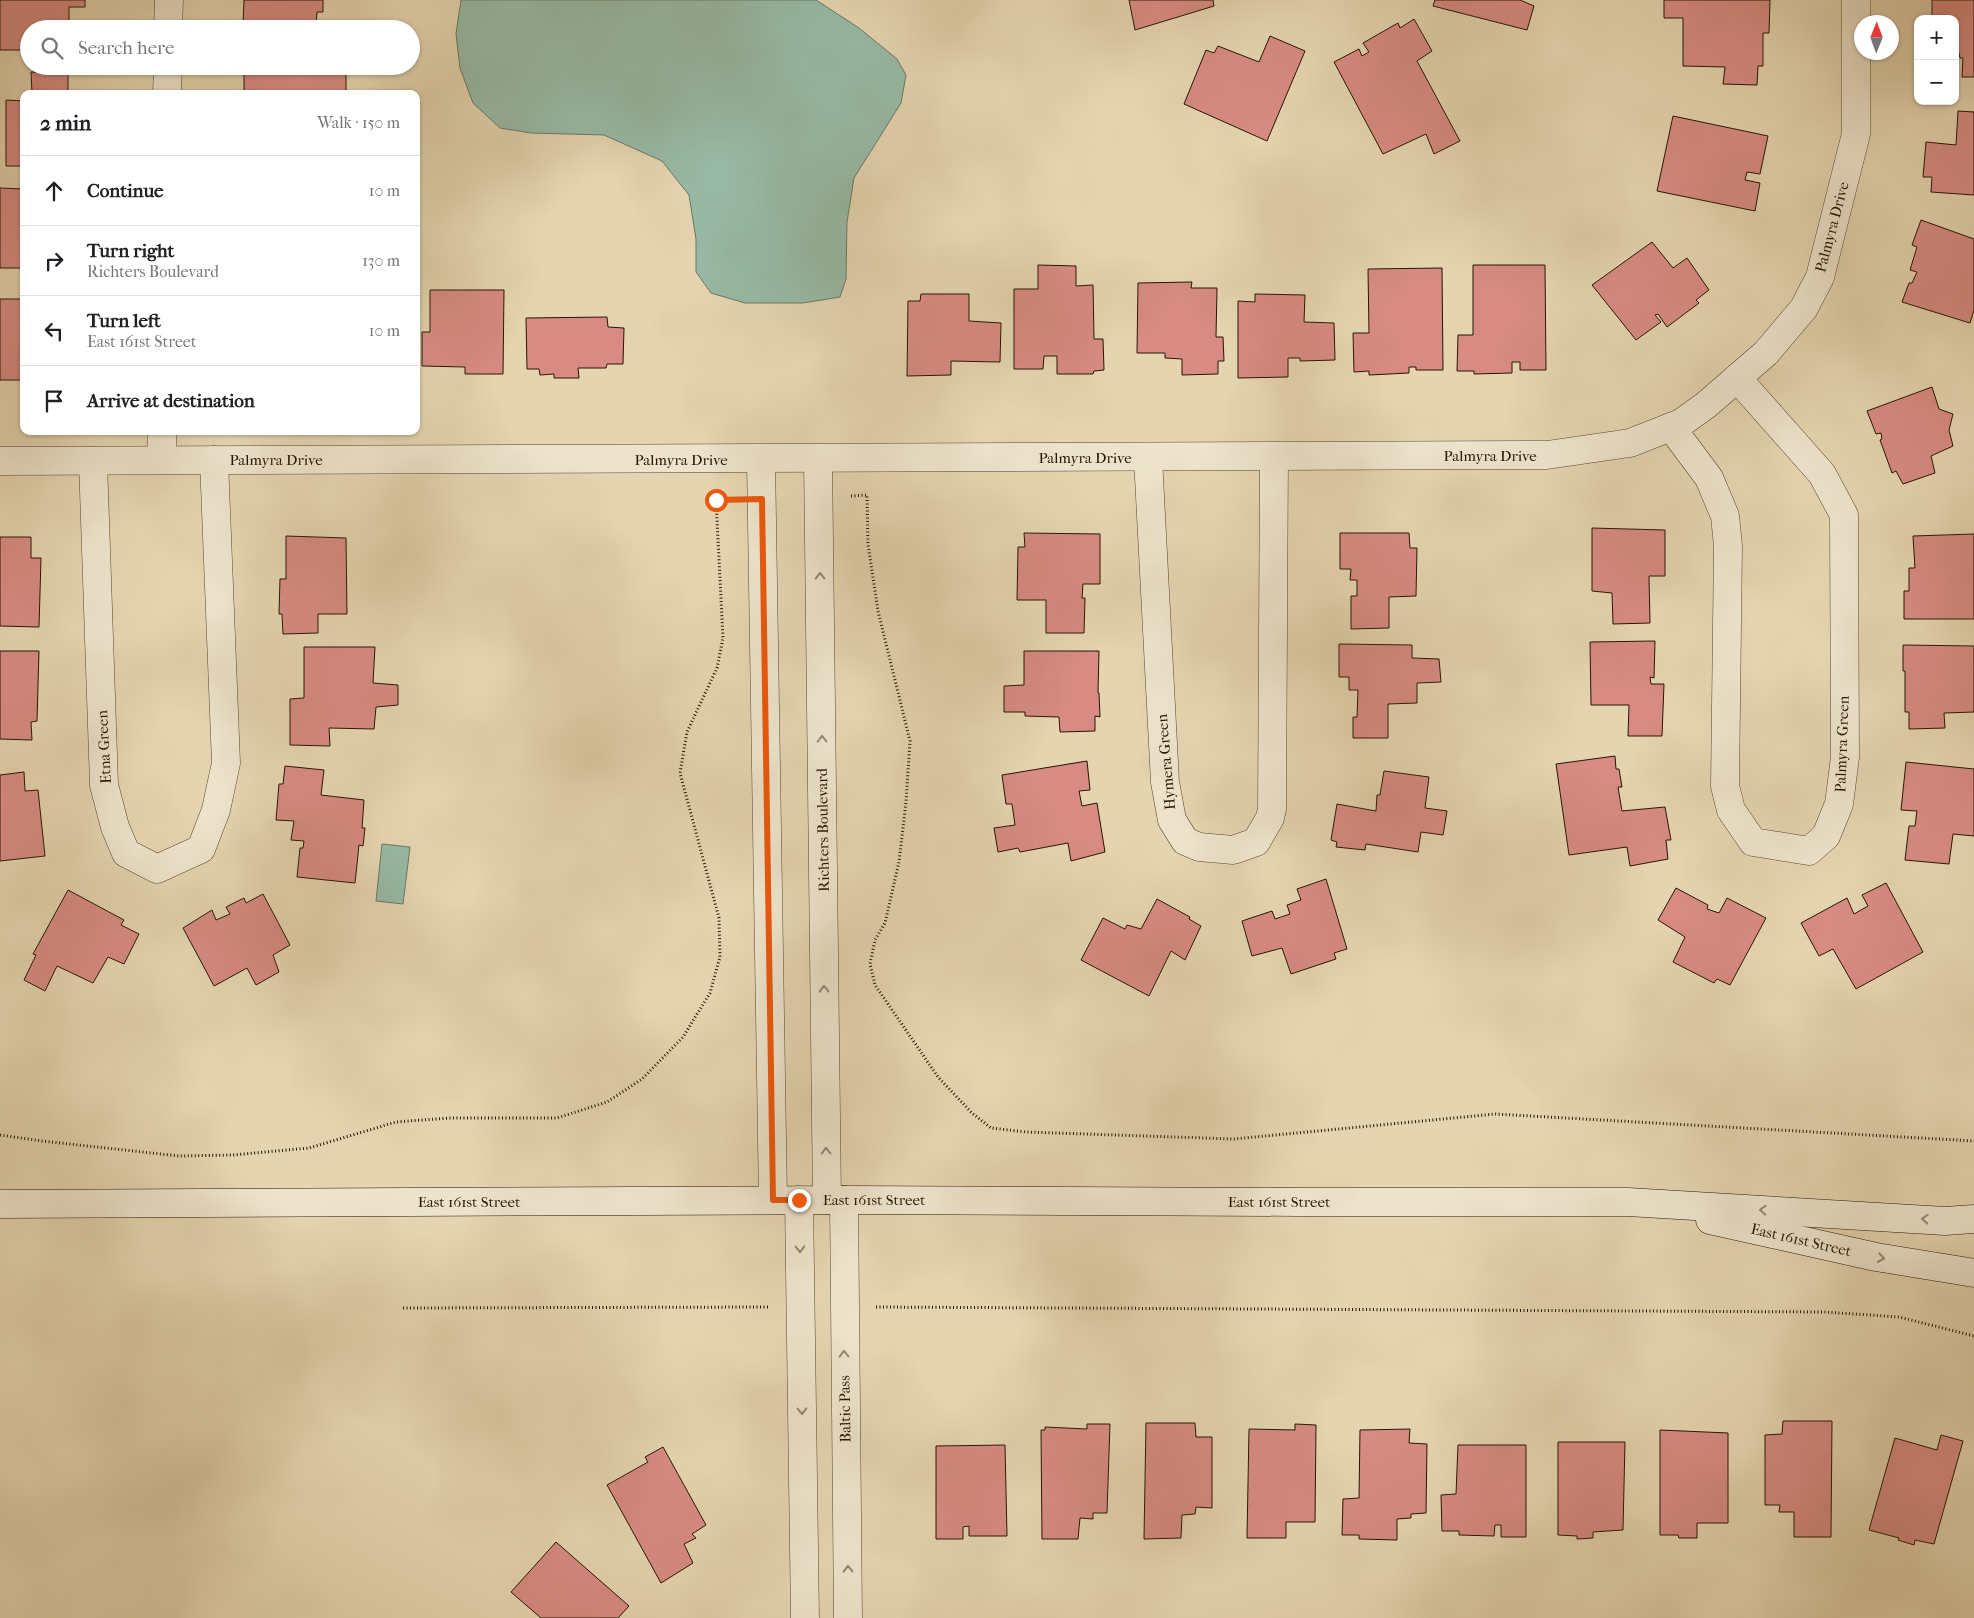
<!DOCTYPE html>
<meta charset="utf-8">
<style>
body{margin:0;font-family:"IM FELL French Canon",serif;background:#f6f6f6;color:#202124}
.controls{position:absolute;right:15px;top:15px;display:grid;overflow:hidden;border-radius:10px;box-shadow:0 1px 4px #0004}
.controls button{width:45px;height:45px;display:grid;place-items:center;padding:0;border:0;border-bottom:1px solid #e0e0e0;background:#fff;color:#202124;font:25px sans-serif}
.compass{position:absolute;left:1854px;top:15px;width:45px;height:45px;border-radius:50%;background:#fff;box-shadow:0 1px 4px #0004;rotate:1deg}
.stop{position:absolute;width:15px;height:15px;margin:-11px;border:4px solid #ea580c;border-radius:50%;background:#fff}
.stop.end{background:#ea580c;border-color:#fff;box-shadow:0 1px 5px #0008}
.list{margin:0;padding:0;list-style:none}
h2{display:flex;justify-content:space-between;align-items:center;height:65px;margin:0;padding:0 20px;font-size:21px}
h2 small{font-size:16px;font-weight:400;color:#757577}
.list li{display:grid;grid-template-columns:32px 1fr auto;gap:15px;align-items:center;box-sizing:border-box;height:70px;padding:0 20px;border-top:1px solid #e0e0e0}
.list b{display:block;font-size:19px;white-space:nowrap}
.list p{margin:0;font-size:16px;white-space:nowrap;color:#757577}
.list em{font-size:16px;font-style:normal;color:#757577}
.icon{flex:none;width:28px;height:28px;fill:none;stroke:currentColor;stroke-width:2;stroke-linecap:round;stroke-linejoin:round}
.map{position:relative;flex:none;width:1974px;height:1618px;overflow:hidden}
.search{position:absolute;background:#fff;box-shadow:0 1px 4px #0004;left:20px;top:20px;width:400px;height:55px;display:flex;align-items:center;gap:12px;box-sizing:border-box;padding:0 18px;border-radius:28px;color:#757577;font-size:19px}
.panel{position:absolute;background:#fff;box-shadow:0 1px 4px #0004;left:20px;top:90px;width:400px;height:345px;border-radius:10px}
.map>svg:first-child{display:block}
</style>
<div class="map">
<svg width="1974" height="1618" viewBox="0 0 1974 1618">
<rect width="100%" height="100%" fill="#e4d4af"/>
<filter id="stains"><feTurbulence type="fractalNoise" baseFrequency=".004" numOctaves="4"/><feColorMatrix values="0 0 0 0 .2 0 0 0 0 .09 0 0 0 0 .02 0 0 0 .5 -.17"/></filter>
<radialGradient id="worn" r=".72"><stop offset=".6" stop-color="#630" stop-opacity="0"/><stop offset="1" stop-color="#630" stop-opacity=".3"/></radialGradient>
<g fill="#97b9a5" stroke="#6a7864">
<path d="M461 0H816L859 28 897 59 906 75 901 103 854 178 847 222 846 279 840 297 803 303H745L711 293 696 272V239L689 195 662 161 604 135 531 133 500 128 473 103 460 68 456 34Z"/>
<path d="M382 844 410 847 403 904 376 901Z"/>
</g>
<g fill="#d78b82" stroke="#271602">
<path d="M0 0H85V7H69V23L61 24V29H29V50H0Z"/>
<path d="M244 0H323V12H317L316 27 243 25Z"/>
<path d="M1129 0H1213L1214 6 1135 30Z"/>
<path d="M1435 0H1520L1534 6 1527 30 1433 6Z"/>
<path d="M1664 0H1770L1769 33H1763V66H1758L1757 85 1723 84 1725 67 1683 66V18H1664Z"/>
<path d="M1932 0H1974V77H1962L1963 58H1960L1958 49H1955V19H1932Z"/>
<path d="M1414 19 1432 51 1417 61 1460 141 1434 154 1426 134 1383 154 1334 62 1359 49 1362 56 1369 52 1363 43 1398 23 1400 28Z"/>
<path d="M1270 36 1305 51 1267 141 1184 104 1206 50 1214 53 1218 46 1259 62Z"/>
<path d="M244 66H346V94H249L244 92Z"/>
<path d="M31 72 68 73V94H32Z"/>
<path d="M6 100 24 101V166H6Z"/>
<path d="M1958 111 1974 112V195L1931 192 1932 177H1923L1926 142 1956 145Z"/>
<path d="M1673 116 1768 136 1760 174 1747 172 1745 180 1760 183 1755 211 1657 191Z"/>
<path d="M0 188 24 189V268H0Z"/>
<path d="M1921 220 1974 239V310L1970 323 1902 302 1909 283H1912L1917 272 1910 270 1917 247 1912 245Z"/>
<path d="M1652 242 1673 268 1687 258 1709 290 1696 300 1699 303 1667 327 1658 314 1655 315 1661 322 1636 340 1592 285Z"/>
<path d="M1038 265 1076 266V286L1093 285 1094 339H1103L1104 370 1094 371 1093 374H1057V356H1044L1043 369H1014V289H1038Z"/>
<path d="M1473 265H1545L1546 370H1520V362H1512V373L1474 374V371H1457L1458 335H1473Z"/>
<path d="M1442 268 1443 370H1416V367H1409V373L1369 375V371L1354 372 1353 333H1369L1368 269Z"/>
<path d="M1192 282 1191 288H1217L1216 337H1223L1224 361H1218V374L1182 375V359L1165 358V353H1137L1138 283Z"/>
<path d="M430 290H504L503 374H465V367L422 366V332H430Z"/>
<path d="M921 294H969V321L1001 323 1000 362 951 361V375L907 376 908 301H920Z"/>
<path d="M1255 294 1305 295 1304 322 1334 323 1335 360 1300 361V358H1288V377L1238 378V301L1255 302Z"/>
<rect x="0" y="299" width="24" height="81"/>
<path d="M607 317 608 327 624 328 623 364H607L606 368H578L579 378H554V374L540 375 539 369H527L526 318Z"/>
<path d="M1932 387 1939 409 1953 414 1949 430 1953 446 1931 456 1935 473 1903 484 1896 471 1892 473 1880 440 1882 439 1881 433 1876 434 1867 411Z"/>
<path d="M1592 528 1665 530V576H1649L1650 623 1613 624 1612 593 1592 591Z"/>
<path d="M1024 533 1100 534V584H1083L1082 598H1085L1084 633H1046V600H1017L1018 547H1025Z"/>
<path d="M1340 533H1409L1410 548H1417L1416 596 1389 597V628L1351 629V596H1357V580H1350L1351 569H1340Z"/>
<path d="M1974 534V619H1904V591H1909V568H1915L1913 536Z"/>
<path d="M286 536 346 538 347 614H318V633L283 634 282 614H279L280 579H286Z"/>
<path d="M0 537H31V558H41L39 627 0 626Z"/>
<path d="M1655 641 1654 678 1650 677 1651 684H1664L1662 736H1628L1629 705H1591L1590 642Z"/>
<path d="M1339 644 1412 645V658L1439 659 1441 682 1417 683V703L1388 704V738H1353V717H1357L1358 690H1349V677H1339Z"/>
<path d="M1903 645 1974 646V712L1944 713 1945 728 1909 729V712H1905V671H1903Z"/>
<path d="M304 647H375L373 683 398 685V705L376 707 374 729 329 728 330 746 290 745V699L304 698Z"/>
<path d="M0 651H39L37 721 31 722 32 740 0 739Z"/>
<path d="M1024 651H1099L1098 693H1099L1100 717 1095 716V731L1060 732 1059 717 1025 716V712H1004V686L1024 685Z"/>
<path d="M1615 756 1616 769H1619L1622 787H1618L1622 811 1665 807 1671 840H1666L1668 859 1630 866 1627 847 1569 855 1556 764Z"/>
<path d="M1087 761 1090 790 1079 791 1082 806 1097 803 1105 852 1071 861 1068 843 1020 852 1018 848 998 852 994 828 1015 825 1012 804H1006L1002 775Z"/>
<path d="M1906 762 1974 769V836L1953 834 1949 864 1905 860 1909 826H1915L1917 811 1901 810Z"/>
<path d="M285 766 324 770 321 795 364 800 362 828H365L363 846 359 845 355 883 297 877 300 848H303L304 841 291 840 294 821 276 820 279 784H283Z"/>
<path d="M1384 771 1429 777 1425 808 1447 811 1443 835 1421 832 1418 852 1366 844 1365 850 1336 847 1337 842 1331 840 1337 804 1376 811 1377 795H1380Z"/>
<path d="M24 772 25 791 38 790 45 856 0 861V775Z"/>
<path d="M1326 879 1347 949 1334 953 1336 959 1291 974 1282 948 1252 956 1242 921 1272 911 1275 919 1290 914 1287 905 1301 900 1297 889Z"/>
<path d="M1886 883 1923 952 1856 989 1833 949 1819 956 1801 923 1847 898 1854 914 1868 906 1862 895Z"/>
<path d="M1676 888 1708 905 1707 909 1719 913 1727 898 1766 918 1730 985 1717 979 1714 983 1673 962 1685 937 1658 920Z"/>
<path d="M68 890 124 920 121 925 139 934 124 964 108 957 93 983 57 966 45 991 24 980 36 955 33 954Z"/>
<path d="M263 894 290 945 273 955 279 972 256 985 247 968 214 986 183 928 212 910 216 920 230 914 226 907 244 898 246 903Z"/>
<path d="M1157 899 1190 917 1189 919 1201 926 1185 960 1171 951 1149 996 1081 960 1103 918 1125 929 1127 925 1141 929Z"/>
<path d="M1783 1421H1832L1831 1537H1794V1512H1779L1780 1505H1765V1435L1782 1434Z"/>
<path d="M1146 1423H1195L1196 1437H1212V1508L1196 1507 1195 1514 1182 1515 1181 1538 1144 1539Z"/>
<path d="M1087 1424H1110L1107 1513H1093V1519L1080 1518 1078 1539H1042L1041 1430H1045V1427L1087 1429Z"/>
<path d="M1295 1424 1316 1425 1315 1522H1286V1538H1247L1249 1429 1295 1430Z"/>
<path d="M1410 1429 1409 1443 1427 1444 1426 1513 1411 1514V1518L1397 1519V1540L1359 1539V1535H1342L1343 1499 1359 1498 1360 1430Z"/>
<path d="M1660 1430 1728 1433V1523H1697V1538H1679L1678 1535H1660Z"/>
<path d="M1941 1435 1963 1441 1934 1544 1915 1540 1914 1545 1898 1540 1899 1538 1869 1530 1895 1438 1937 1450Z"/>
<path d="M1558 1442H1625L1623 1530 1593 1532V1538L1577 1539V1536L1558 1535Z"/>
<path d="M1005 1445 1007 1536H969V1526L963 1527V1539H936V1446Z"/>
<path d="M1458 1445H1526V1537H1501V1525H1495L1494 1536 1459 1535V1531H1442L1441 1495 1456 1494Z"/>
<path d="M663 1447 706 1525 692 1534 696 1538 684 1544 693 1563 661 1583 607 1485 648 1462 645 1457Z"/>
<path d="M556 1542 629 1606 618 1618H541L511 1592Z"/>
</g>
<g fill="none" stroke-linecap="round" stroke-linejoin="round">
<defs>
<g id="street">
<path d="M168 29 169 0"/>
<path d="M167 94 168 66"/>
<path d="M1671 427 1709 478 1725 516 1728 546 1725 786 1731 810 1753 842 1809 851 1826 836 1839 804 1845 757 1844 515 1822 474 1737 378"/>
<path d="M1148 458 1165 782 1172 820 1185 841 1199 847 1233 850 1256 842 1270 818 1272 809 1274 457"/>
<path d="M162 459V431"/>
<path d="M761 459 773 1200"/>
<path d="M818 459 827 1200"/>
<path d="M0 461 1547 455 1630 443 1681 423 1706 405 1766 353 1804 308 1820 277 1856 134V0"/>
<path d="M93 461 104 785 115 827 126 853 157 869 201 849 216 810 226 763 214 460"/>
<path d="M799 1200 805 1618"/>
<path d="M844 1200 848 1618"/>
</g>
<g id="secondary">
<path d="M0 1204 844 1200 1299 1202H1628L1945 1221 1974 1219"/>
<path d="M1710 1220 1876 1257 1974 1273"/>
</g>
</defs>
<use href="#street" stroke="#56462d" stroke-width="29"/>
<use href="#secondary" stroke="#271602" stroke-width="29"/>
<g stroke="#271602" stroke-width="3" stroke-dasharray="1 2.5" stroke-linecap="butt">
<path d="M851 496 867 495 868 544 878 611 910 741 906 802 899 862 885 923 875 940 870 964 875 985 938 1077 972 1113 991 1128 1026 1132 1234 1139 1495 1114 1974 1141"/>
<path d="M0 1135 42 1141 179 1156 233 1155 309 1148 396 1122 449 1118H557L607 1102 642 1079 683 1037 710 993 720 957 719 918 680 773 687 732 717 668 723 638 716 500H729"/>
<path d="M876 1307 1825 1312 1899 1317 1974 1336"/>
<path d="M403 1308 769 1307"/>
</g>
<use href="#street" stroke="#ede3cb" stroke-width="28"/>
<use href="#secondary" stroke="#ede3cb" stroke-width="28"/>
</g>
<defs><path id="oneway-chevron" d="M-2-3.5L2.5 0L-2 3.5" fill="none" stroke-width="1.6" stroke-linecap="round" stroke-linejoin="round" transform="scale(1.25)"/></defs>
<g stroke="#948771">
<use href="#oneway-chevron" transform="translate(820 576) rotate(-91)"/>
<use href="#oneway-chevron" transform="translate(822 739) rotate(-91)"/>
<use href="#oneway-chevron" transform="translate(824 989) rotate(-91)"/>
<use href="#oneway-chevron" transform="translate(826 1151) rotate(-91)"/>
<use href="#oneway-chevron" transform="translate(1763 1210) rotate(-177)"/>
<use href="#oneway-chevron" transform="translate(1925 1219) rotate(-177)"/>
<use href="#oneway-chevron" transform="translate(800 1249) rotate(89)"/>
<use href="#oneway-chevron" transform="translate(1881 1258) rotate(10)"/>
<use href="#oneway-chevron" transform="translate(844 1354) rotate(-91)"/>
<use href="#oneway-chevron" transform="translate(802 1411) rotate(89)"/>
<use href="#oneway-chevron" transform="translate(848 1569) rotate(-91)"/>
</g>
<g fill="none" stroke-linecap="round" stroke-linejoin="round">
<path stroke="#ea580c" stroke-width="6" d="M716 500 762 499 773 1200H799"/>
</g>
<g text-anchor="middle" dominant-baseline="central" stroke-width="4.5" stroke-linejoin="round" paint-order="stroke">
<g font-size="15" fill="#271602" stroke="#ede3cb">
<text transform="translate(1832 227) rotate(-75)">Palmyra Drive</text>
<text x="1490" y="456">Palmyra Drive</text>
<text x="1085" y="458">Palmyra Drive</text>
<text x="276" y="460">Palmyra Drive</text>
<text x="681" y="460">Palmyra Drive</text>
<text transform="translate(1842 744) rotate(-88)">Palmyra Green</text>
<text transform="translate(104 747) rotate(-93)">Etna Green</text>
<text transform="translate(1166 762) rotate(-95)">Hymera Green</text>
<text transform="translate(823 830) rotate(-91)">Richters Boulevard</text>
<text x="874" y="1200">East 161st Street</text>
<text x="469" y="1202">East 161st Street</text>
<text x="1279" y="1202">East 161st Street</text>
<text transform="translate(1801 1240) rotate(13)">East 161st Street</text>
<text transform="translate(845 1409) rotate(-91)">Baltic Pass</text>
</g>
</g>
<rect width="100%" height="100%" filter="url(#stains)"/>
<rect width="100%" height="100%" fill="url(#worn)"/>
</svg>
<div class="controls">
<button>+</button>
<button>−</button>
</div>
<svg class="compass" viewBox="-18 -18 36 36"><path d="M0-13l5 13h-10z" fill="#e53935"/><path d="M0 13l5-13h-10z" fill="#757577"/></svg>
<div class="stop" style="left:716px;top:500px"></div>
<div class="stop end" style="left:799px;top:1200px"></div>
<div class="search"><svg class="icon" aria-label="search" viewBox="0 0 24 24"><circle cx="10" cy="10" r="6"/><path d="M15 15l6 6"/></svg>Search here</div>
<section class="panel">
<h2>2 min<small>Walk · 150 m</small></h2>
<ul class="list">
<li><svg class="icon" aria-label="ahead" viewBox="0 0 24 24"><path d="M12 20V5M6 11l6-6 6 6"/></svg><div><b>Continue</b></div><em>10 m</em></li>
<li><svg class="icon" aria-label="right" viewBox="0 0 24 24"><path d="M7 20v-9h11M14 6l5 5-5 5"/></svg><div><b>Turn right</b><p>Richters Boulevard</p></div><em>130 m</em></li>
<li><svg class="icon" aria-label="left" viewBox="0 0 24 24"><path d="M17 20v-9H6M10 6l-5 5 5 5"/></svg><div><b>Turn left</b><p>East 161st Street</p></div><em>10 m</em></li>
<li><svg class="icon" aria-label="arrive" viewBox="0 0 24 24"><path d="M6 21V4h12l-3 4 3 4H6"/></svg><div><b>Arrive at destination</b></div></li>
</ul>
</section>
</div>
